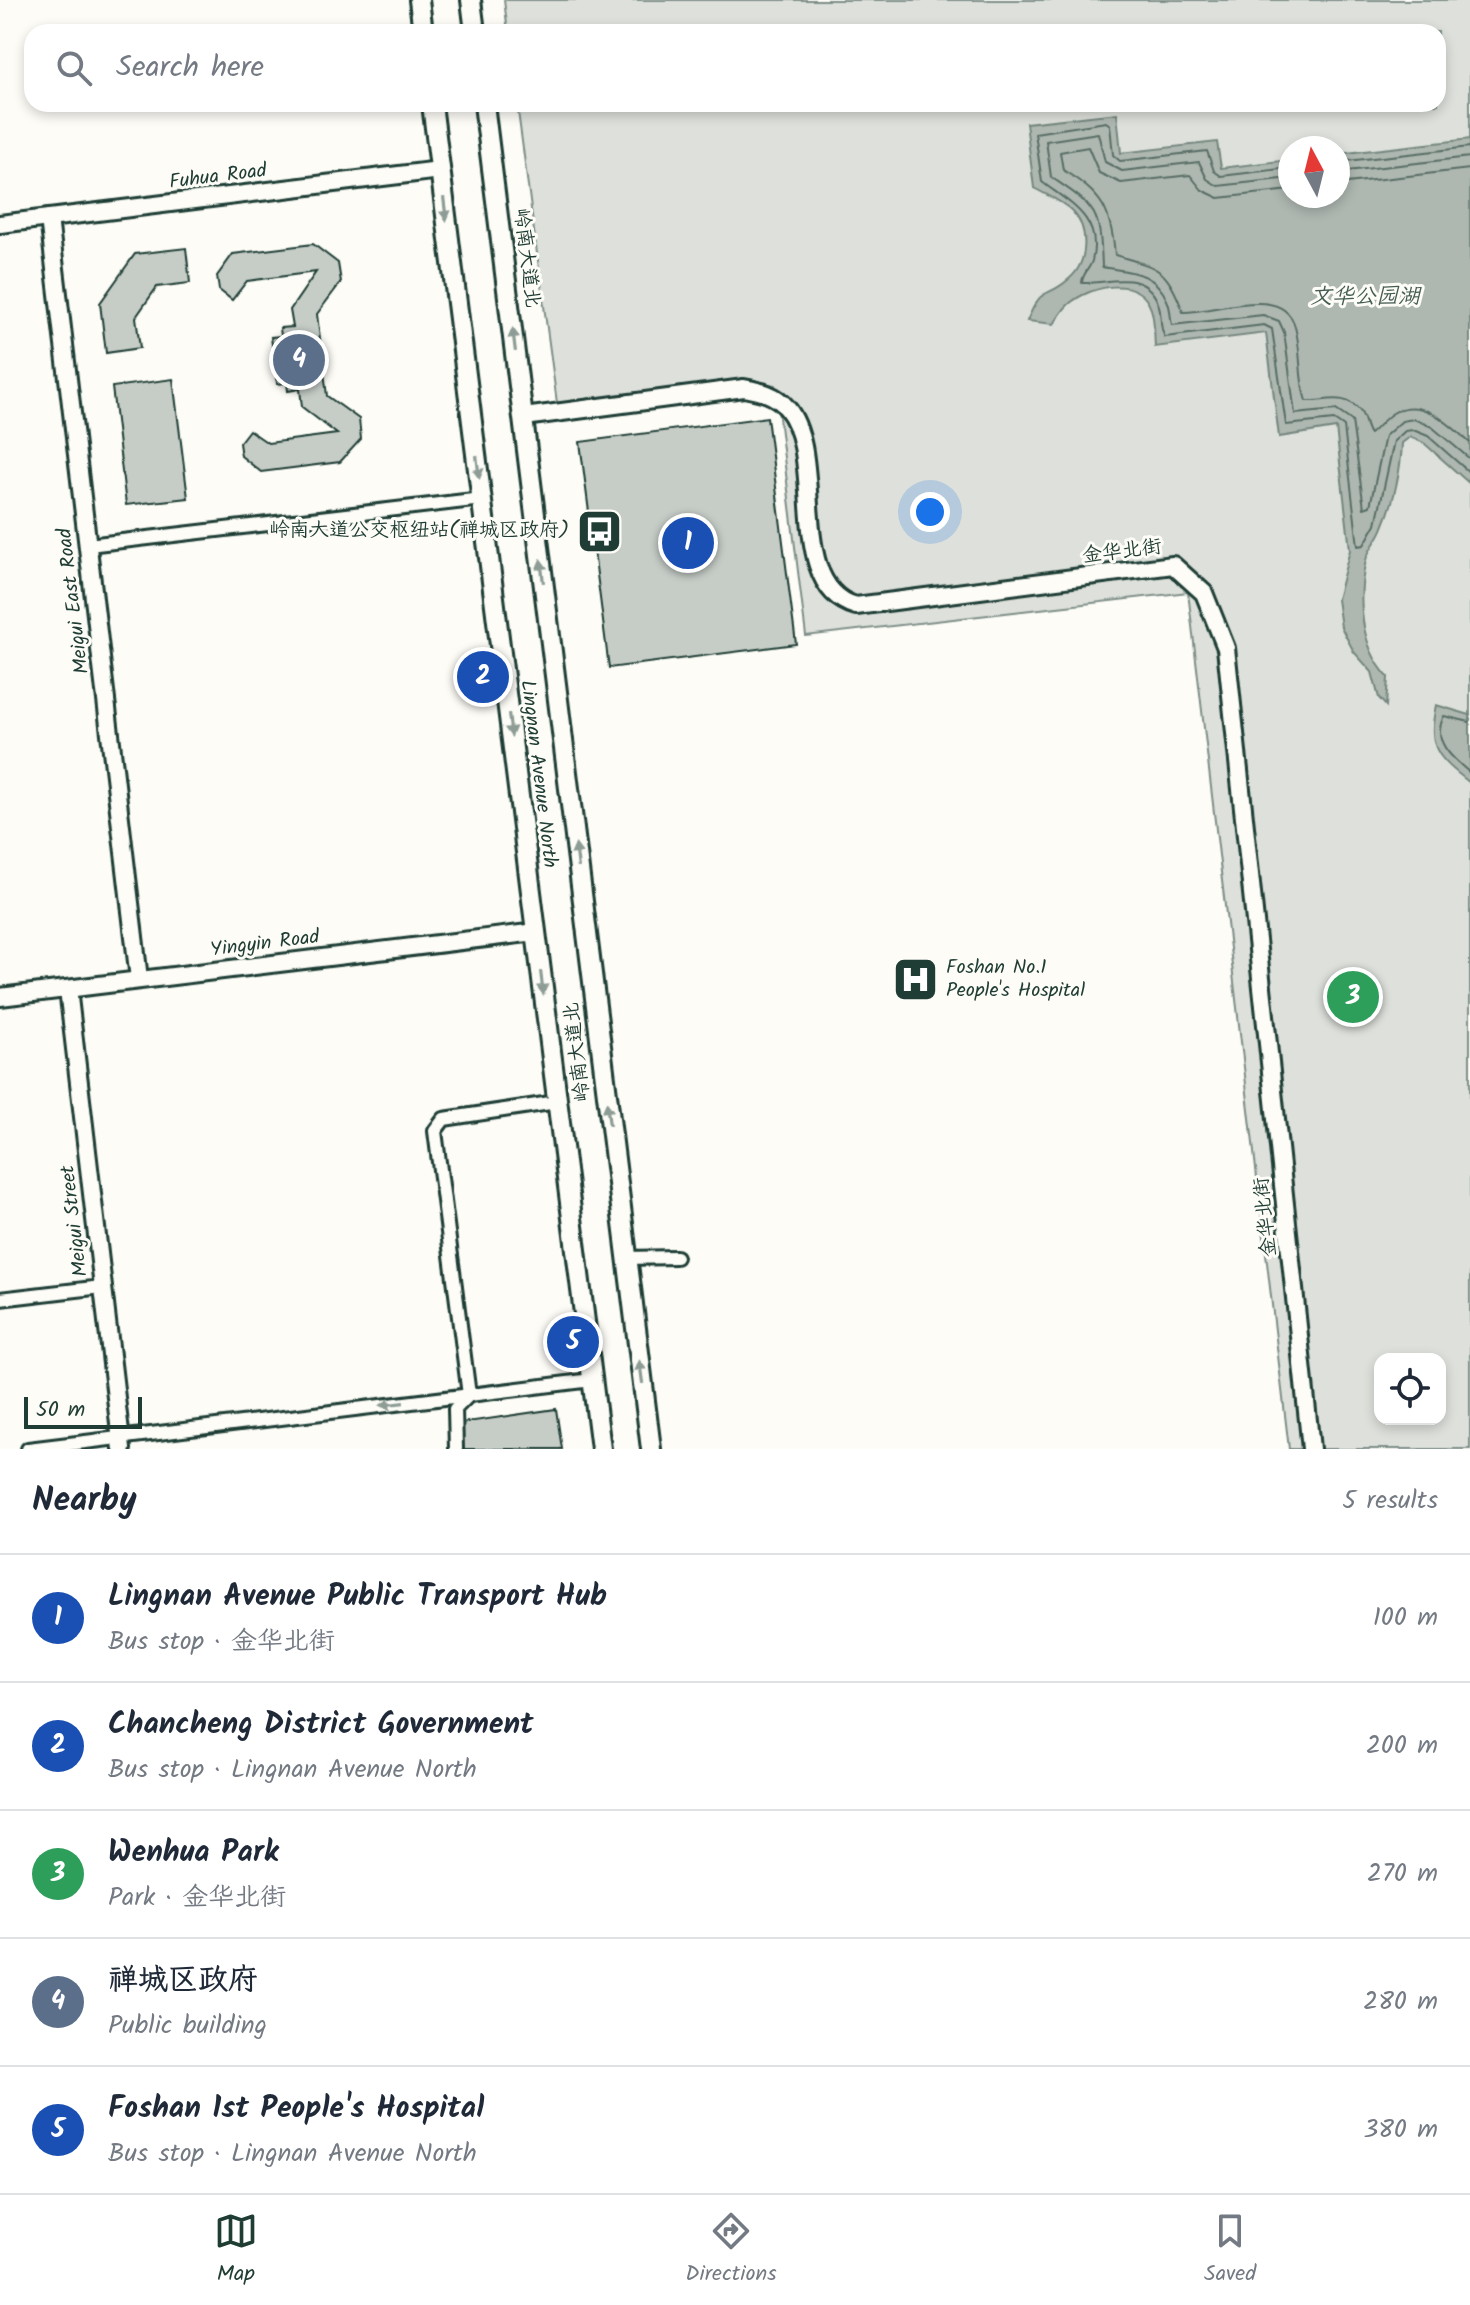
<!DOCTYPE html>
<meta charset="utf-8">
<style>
body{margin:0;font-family:Kalam,"LXGW WenKai TC",sans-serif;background:#f6f6f7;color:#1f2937}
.controls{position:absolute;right:24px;bottom:24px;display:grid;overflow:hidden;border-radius:16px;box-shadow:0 4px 12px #0003}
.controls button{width:72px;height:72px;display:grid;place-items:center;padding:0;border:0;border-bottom:2px solid #e0e1e3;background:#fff;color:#1f2937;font:40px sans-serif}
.compass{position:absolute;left:1278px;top:136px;width:72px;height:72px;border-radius:50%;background:#fff;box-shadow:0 4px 12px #0003;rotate:353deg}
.scale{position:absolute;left:24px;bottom:20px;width:118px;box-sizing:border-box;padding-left:8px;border:4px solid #1f3d34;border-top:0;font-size:22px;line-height:28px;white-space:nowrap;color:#1f3d34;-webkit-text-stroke:6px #fdfcf7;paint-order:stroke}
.you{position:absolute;left:930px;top:512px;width:28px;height:28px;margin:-20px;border:6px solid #fff;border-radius:50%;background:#1a73e8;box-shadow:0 0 0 12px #1a73e833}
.badge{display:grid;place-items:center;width:52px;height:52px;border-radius:50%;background:#1f3d34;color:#fff;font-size:26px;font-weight:700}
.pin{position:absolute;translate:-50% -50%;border:4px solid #fff;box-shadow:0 2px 8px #0006}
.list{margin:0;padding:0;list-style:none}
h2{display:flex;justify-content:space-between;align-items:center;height:104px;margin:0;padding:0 32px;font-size:34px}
h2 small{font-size:26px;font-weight:400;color:#747a83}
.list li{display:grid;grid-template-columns:52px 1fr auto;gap:24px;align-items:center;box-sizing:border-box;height:128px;padding:0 32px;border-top:2px solid #e0e1e3}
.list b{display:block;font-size:30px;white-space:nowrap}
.list p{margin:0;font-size:26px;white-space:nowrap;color:#747a83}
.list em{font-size:26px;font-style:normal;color:#747a83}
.icon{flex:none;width:44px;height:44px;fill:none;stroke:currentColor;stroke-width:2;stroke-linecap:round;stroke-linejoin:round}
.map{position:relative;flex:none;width:1470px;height:1449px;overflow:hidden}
.search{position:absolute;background:#fff;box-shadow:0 4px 12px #0003;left:24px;right:24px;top:24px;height:88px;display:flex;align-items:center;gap:20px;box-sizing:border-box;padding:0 28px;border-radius:24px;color:#747a83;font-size:30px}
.sheet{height:744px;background:#fff}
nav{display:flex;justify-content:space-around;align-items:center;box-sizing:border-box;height:112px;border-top:2px solid #e0e1e3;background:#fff;font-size:22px;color:#747a83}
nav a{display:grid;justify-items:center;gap:4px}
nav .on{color:#1f3d34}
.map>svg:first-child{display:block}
</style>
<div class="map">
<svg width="1470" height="1449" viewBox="0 0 1470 1449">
<rect width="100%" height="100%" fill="#fdfcf7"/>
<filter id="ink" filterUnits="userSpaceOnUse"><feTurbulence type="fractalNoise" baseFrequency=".0125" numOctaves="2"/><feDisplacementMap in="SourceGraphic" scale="16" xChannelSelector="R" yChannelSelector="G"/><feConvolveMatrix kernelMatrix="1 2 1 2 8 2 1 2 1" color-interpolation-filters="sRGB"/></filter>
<g filter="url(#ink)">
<path fill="#dde0db" stroke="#7e8e88" stroke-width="2" fill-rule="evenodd" d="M504 0H1470V1449H1289L1188 592 806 636 775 385 753 380 557 403 517 104H1438V32H508ZM1290 148H1338V196H1290ZM1380 1359H1440V1419H1380Z"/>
<g fill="#aeb8b1" stroke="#75877f" stroke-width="2">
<path d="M1117 113 1121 153 1217 142 1221 168 1290 160V196H1338V154L1470 139V484L1424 443 1410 437 1402 443C1401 469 1394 502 1383 527 1379 539 1369 548 1366 560 1357 599 1360 647 1388 677L1386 706 1379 698 1372 672 1354 652 1341 627 1337 599 1350 550 1336 428 1279 437 1266 333 1155 347C1154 335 1155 320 1151 309 1139 274 1090 286 1069 304 1063 309 1059 317 1054 324L1027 321C1043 283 1044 301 1069 279 1088 263 1090 229 1072 211 1062 201 1046 195 1034 188L1026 123Z"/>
<path d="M1436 705 1470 715V783C1437 757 1427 748 1436 705Z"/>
</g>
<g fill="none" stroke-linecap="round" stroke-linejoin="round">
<g stroke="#586e66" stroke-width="2">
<path d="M1338 162 1470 147"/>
<path d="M1290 168 1221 176 1214 171 1207 151 1120 161 1113 155 1110 125 1106 122 1035 133 1042 182C1069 203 1103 218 1092 261 1089 270 1082 274 1082 283 1108 284 1147 267 1159 306 1162 317 1159 328 1165 337L1264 325 1272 329 1286 425 1334 420 1344 427 1358 546 1364 545 1376 524 1394 441 1405 431 1413 430 1428 436 1470 473"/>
<path d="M1338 172 1470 157"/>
<path d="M1290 178 1218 186 1207 179 1199 162 1122 171 1105 162 1098 133 1046 141 1051 177C1098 209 1100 210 1102 267 1128 272 1154 270 1167 300 1171 308 1170 317 1172 325L1263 315 1279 321 1284 332 1295 414 1336 410 1352 421 1364 508 1370 506 1385 436 1402 421 1414 419 1432 427 1470 459"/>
<path d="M1338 184 1470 169"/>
<path d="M1290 190 1219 198 1202 190 1190 175 1121 183 1099 173 1088 147 1060 152 1063 170C1102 195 1111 208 1115 255 1158 268 1167 267 1183 312 1214 313 1284 283 1295 327 1302 351 1298 378 1306 401 1325 402 1346 392 1360 411 1366 419 1365 428 1370 434 1378 428 1383 419 1393 413 1421 395 1450 425 1470 443"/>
<path d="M1470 722 1444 716C1431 741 1452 758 1470 773"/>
</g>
</g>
<g fill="#c6cdc7" stroke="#1f3d34" stroke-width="2">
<path d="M313 244 338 263 341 282 317 314 327 396 359 419 361 439 340 462 261 472 241 456 239 443 249 430 268 443 337 434 302 407 300 389 288 391 287 383 277 384 271 337 281 336 280 328 293 327 290 310 316 272 247 281 232 300 219 290 217 276 233 254Z"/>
<path d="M186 248 190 283 157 287 136 317 140 348 106 353 100 303 135 254Z"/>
<path d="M173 379 188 498 126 505 112 387Z"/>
<path d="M767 417 796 644 609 668 580 442Z"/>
<path d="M556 1409 562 1449H463L460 1423Z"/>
</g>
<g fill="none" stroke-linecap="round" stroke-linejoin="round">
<defs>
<g id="minor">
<path d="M88 545 482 499"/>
<path d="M626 1258 676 1257"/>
<path d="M0 1299 102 1287"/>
<path d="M469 1395 435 1131 444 1119 557 1102"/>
<path d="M28 1449 592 1380"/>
<path d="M456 1449 455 1409 469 1395"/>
</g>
<g id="tertiary">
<path d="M49 218 139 979"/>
<path d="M0 224 440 170"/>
<path d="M524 417 744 388C760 391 776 394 787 408 827 456 785 586 856 606L1173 565 1204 593 1226 648 1311 1449"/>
<path d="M68 989 122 1449"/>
<path d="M0 997 536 932"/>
</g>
<g id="secondary">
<path d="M419 0 423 32"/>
<path d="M471 0 475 32"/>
<path d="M432 104 601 1449"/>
<path d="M484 104 651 1449"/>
</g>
</defs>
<use href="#minor" stroke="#1f3d34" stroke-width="18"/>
<use href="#tertiary" stroke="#1f3d34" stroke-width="22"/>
<use href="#secondary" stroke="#1f3d34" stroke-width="24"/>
<use href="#minor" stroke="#fdfcf7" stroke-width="12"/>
<use href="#tertiary" stroke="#fdfcf7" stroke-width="16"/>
<use href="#secondary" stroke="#fdfcf7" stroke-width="18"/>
</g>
<defs><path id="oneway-solid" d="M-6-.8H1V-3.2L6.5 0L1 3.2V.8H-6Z" transform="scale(2)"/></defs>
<g fill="#8e9c96">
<use href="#oneway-solid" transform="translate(445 209) rotate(83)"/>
<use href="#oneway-solid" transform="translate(514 340) rotate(-97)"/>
<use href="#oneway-solid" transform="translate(478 467) rotate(83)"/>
<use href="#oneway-solid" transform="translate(542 571) rotate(-97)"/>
<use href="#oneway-solid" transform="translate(510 725) rotate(83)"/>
<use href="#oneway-solid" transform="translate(577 856) rotate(-97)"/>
<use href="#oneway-solid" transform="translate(542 983) rotate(83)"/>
<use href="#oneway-solid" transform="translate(608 1114) rotate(-97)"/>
<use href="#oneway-solid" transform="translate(641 1372) rotate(-98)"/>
<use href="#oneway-solid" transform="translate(392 1404) rotate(173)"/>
</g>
</g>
<defs>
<symbol id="bus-square" viewBox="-11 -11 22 22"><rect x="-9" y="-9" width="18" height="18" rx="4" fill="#1f3d34" stroke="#fdfcf7"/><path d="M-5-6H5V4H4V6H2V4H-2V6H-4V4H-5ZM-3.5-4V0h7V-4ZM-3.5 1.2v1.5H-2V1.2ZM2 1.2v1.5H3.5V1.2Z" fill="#fff"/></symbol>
<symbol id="hospital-square" viewBox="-11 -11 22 22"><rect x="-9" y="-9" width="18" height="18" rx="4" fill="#1f3d34" stroke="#fdfcf7"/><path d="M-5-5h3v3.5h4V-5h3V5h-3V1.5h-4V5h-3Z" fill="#fff"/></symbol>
</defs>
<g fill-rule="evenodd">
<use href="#bus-square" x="574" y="506" width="51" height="51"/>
<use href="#hospital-square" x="890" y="954" width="51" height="51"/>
</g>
<g text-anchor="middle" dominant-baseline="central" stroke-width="6" stroke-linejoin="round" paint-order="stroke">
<g font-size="20" fill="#1f3d34" stroke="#fdfcf7">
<text transform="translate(218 177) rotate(-7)">Fuhua Road</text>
<text transform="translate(526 258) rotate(83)">岭南大道北</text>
<text transform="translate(1122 552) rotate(-7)">金华北街</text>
<text transform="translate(74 601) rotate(-97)">Meigui East Road</text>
<text transform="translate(538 774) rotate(83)">Lingnan Avenue North</text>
<text transform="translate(265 944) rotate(-7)">Yingyin Road</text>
<text transform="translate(578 1052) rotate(-97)">岭南大道北</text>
<text transform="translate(1266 1217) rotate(-96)">金华北街</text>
<text transform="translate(75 1221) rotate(-97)">Meigui Street</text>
</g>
<g font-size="20" fill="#1f3d34" stroke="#fdfcf7" text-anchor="end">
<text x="569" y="531">岭南大道公交枢纽站(禅城区政府)</text>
<text x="946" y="968" text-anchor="start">Foshan No.1<tspan x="946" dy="23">People's Hospital</tspan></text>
</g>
<g font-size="22" font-style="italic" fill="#435c53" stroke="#fdfcf7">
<text x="1365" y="297">文华公园湖</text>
</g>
</g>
</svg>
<div class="controls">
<button><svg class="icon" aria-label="locate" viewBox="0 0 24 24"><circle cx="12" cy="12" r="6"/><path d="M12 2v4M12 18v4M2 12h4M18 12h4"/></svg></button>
</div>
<svg class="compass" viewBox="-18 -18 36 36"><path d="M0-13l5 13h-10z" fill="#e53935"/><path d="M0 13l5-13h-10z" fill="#747a83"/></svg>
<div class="scale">50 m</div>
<div class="you"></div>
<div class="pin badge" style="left:688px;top:543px;background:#1a4fb4">1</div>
<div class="pin badge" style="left:483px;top:677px;background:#1a4fb4">2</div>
<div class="pin badge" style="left:1353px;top:997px;background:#2e9e5b">3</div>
<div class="pin badge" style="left:299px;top:360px;background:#5c6f8a">4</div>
<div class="pin badge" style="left:573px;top:1342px;background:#1a4fb4">5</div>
<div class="search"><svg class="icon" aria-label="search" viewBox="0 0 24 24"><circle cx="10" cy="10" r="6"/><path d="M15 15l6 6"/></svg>Search here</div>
</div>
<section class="sheet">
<h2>Nearby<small>5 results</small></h2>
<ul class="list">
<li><span class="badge" style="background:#1a4fb4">1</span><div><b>Lingnan Avenue Public Transport Hub</b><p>Bus stop · 金华北街</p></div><em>100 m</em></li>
<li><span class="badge" style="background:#1a4fb4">2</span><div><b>Chancheng District Government</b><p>Bus stop · Lingnan Avenue North</p></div><em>200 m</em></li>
<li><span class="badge" style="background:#2e9e5b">3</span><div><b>Wenhua Park</b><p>Park · 金华北街</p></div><em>270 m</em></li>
<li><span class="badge" style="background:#5c6f8a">4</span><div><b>禅城区政府</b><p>Public building</p></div><em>280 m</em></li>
<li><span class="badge" style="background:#1a4fb4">5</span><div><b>Foshan 1st People's Hospital</b><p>Bus stop · Lingnan Avenue North</p></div><em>380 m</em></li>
</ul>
</section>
<nav>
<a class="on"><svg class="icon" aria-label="map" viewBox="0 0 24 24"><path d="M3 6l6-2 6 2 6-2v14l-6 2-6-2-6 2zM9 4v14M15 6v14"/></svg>Map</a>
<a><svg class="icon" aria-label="directions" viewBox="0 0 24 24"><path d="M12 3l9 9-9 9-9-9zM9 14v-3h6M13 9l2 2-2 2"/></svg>Directions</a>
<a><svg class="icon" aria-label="saved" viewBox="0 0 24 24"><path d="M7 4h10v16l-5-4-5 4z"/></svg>Saved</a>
</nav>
